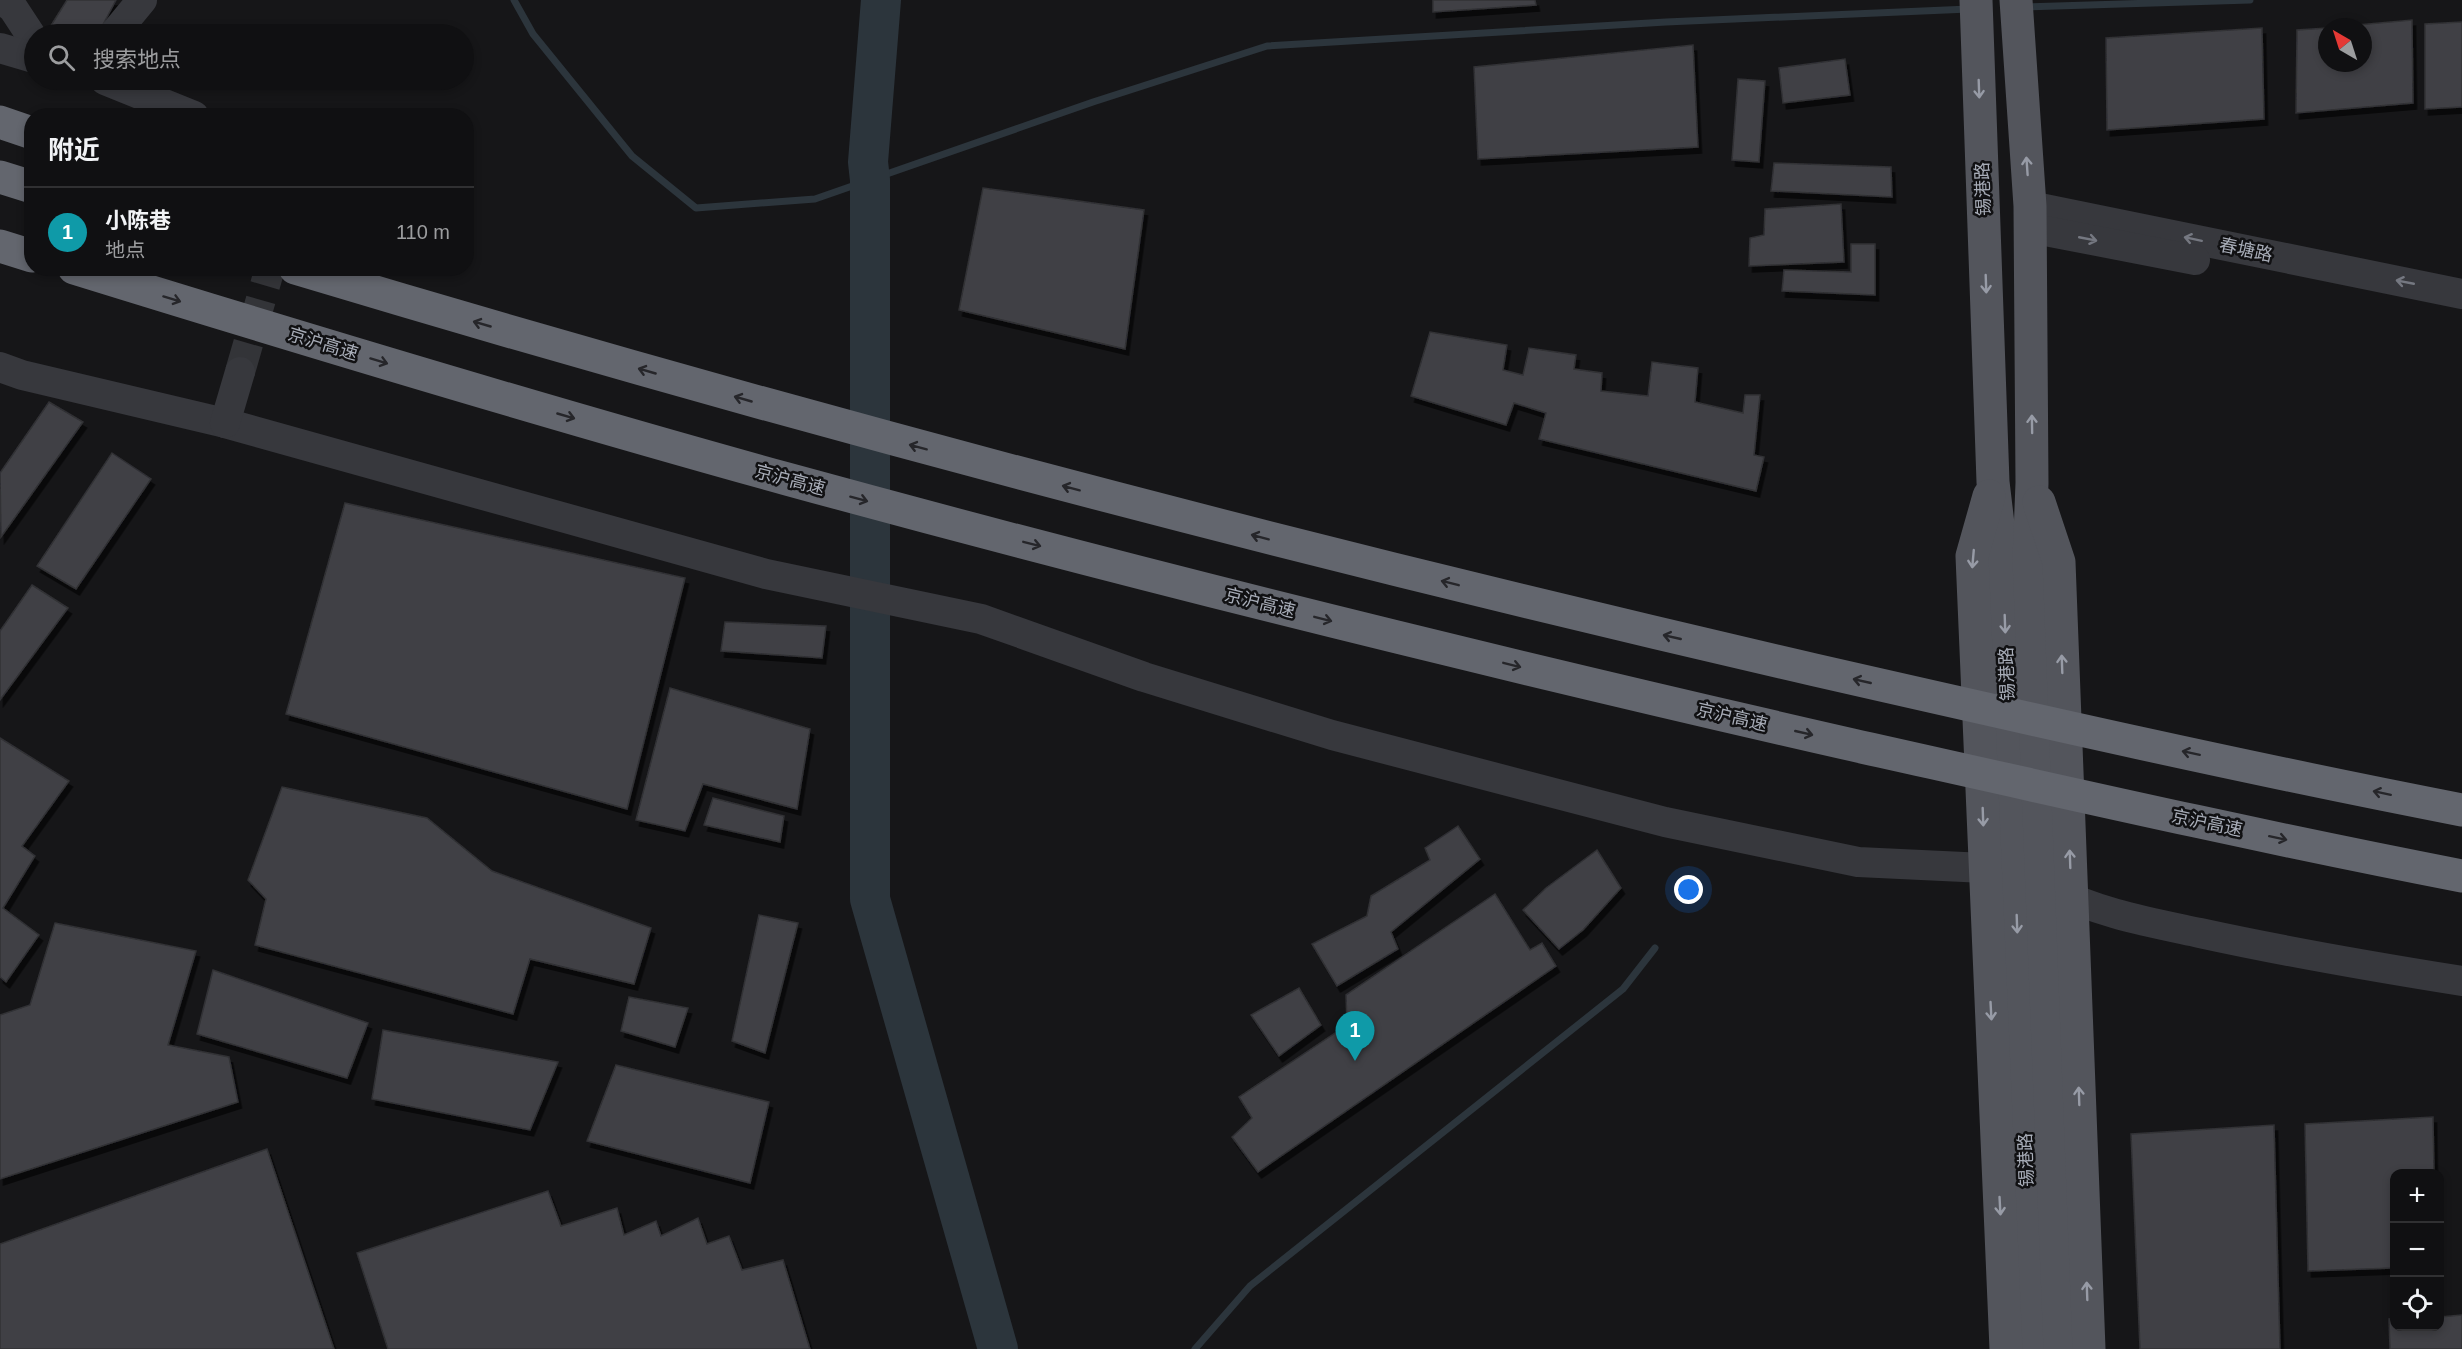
<!DOCTYPE html>
<html lang="zh">
<meta charset="utf-8">
<style>
body{margin:0;font-family:Helvetica,"Noto Sans SC",sans-serif;background:#1e1e20;color:#f1f3f6}
.controls{position:absolute;right:18px;bottom:18px;display:grid;overflow:hidden;border-radius:12px;box-shadow:0 3px 9px #0003}
.controls button{width:54px;height:54px;display:grid;place-items:center;padding:0;border:0;border-bottom:2px solid #303032;background:#101012;color:#f1f3f6;font:30px sans-serif}
.compass{position:absolute;left:2318px;top:18px;width:54px;height:54px;border-radius:50%;background:#101012;box-shadow:0 3px 9px #0003;rotate:321deg}
.you{position:absolute;left:1689px;top:890px;width:21px;height:21px;margin:-15px;border:4px solid #fff;border-radius:50%;background:#1a73e8;box-shadow:0 0 0 9px #1a73e833}
.badge{display:grid;place-items:center;width:39px;height:39px;border-radius:50%;background:#1a73e8;color:#fff;font-size:20px;font-weight:700}
.pin{position:absolute;translate:-50% -50px;filter:drop-shadow(0 2px 3px #0008)}
.pin::after{content:'';position:absolute;top:32px;width:21px;height:18px;background:inherit;clip-path:polygon(0 0,100% 0,50% 100%)}
.list{margin:0;padding:0;list-style:none}
h2{display:flex;justify-content:space-between;align-items:center;height:78px;margin:0;padding:0 24px;font-size:26px}
h2 small{font-size:20px;font-weight:400;color:#9c9d9f}
.list li{display:grid;grid-template-columns:39px 1fr auto;gap:18px;align-items:center;box-sizing:border-box;height:90px;padding:0 24px;border-top:2px solid #303032}
.list b{display:block;font-size:22px;white-space:nowrap}
.list p{margin:0;font-size:20px;white-space:nowrap;color:#9c9d9f}
.list em{font-size:20px;font-style:normal;color:#9c9d9f}
.icon{flex:none;width:33px;height:33px;fill:none;stroke:currentColor;stroke-width:2;stroke-linecap:round;stroke-linejoin:round}
.map{position:relative;flex:none;width:2462px;height:1349px;overflow:hidden}
.search{position:absolute;background:#101012;box-shadow:0 3px 9px #0003;left:24px;top:24px;width:450px;height:66px;display:flex;align-items:center;gap:15px;box-sizing:border-box;padding:0 21px;border-radius:33px;color:#9c9d9f;font-size:22px}
.panel{position:absolute;background:#101012;box-shadow:0 3px 9px #0003;left:24px;top:108px;width:450px;height:168px;border-radius:24px}
.map>svg:first-child{display:block}
</style>
<div class="map">
<svg width="2462" height="1349" viewBox="0 0 2462 1349">
<defs>
<filter id="shadow"><feDropShadow dx="3.5" dy="6" stdDeviation="0" flood-color="#0009"/></filter>
</defs>
<rect width="100%" height="100%" fill="#161618"/>
<g fill="none" stroke-linecap="round" stroke-linejoin="round">
<g stroke="#2c353c" stroke-width="7">
<path d="M514 0 533 34 632 156 696 208 815 199 1093 102 1267 46 1666 22 1969 9"/>
<path d="M2025 7 2250 0"/>
<path d="M1195 1349 1250 1286 1623 989 1655 948"/>
</g>
<path stroke="#2c353c" stroke-width="40" d="M881 0 868 162 870 180V899L998 1349"/>
</g>
<g fill="#404145" stroke="#303034" stroke-width="1.5" filter="url(#shadow)">
<path d="M67 0H116L98 34H52L47 32Z"/>
<path d="M1433 0H1535L1536 5 1433 12Z"/>
<path d="M2412 20 2413 103 2296 113 2297 30 2327 28V63H2363V27H2335Z"/>
<path d="M2462 22V107L2425 109V24Z"/>
<path d="M148 25 166 34H143Z"/>
<path d="M2262 28 2264 119 2107 130 2106 38Z"/>
<path d="M1693 45 1698 147 1478 159 1474 67Z"/>
<path d="M1845 59 1850 95 1783 103 1779 68Z"/>
<path d="M1738 79 1765 81 1759 162 1732 160Z"/>
<path d="M1774 163 1891 167 1892 197 1771 191Z"/>
<path d="M983 188 1144 210 1125 349 959 310Z"/>
<path d="M1841 204 1844 262 1749 266 1750 238 1764 235 1765 209Z"/>
<path d="M1851 244H1875V295L1782 291 1784 270 1851 272Z"/>
<path d="M1430 332 1507 345 1503 370 1523 375 1529 348 1576 355 1574 369 1602 373 1601 391 1648 396 1652 362 1698 368 1695 402 1743 413 1745 395H1760L1754 455 1764 457 1756 491 1539 439 1546 413 1514 403 1506 425 1411 396Z"/>
<path d="M49 402 83 422 1 537 0 473Z"/>
<path d="M112 453 151 479 76 589 37 566Z"/>
<path d="M345 503 685 578 627 809 286 714Z"/>
<path d="M32 585 68 608 0 700V631Z"/>
<path d="M725 622 826 626 822 658 721 651Z"/>
<path d="M670 688 810 729 797 809 703 784 685 831 636 820Z"/>
<path d="M0 738 69 781 22 846 35 856 3 908 39 935 6 982 0 977Z"/>
<path d="M282 787 427 818 492 871 651 928 634 984 530 959 513 1014 255 945 266 899 248 880Z"/>
<path d="M713 798 784 816 780 842 704 825Z"/>
<path d="M1458 826 1480 859 1391 932 1398 949 1337 986 1312 944 1367 916 1371 896 1430 860 1425 848Z"/>
<path d="M1597 850 1621 888 1583 930 1559 949 1523 910 1546 888Z"/>
<path d="M1495 894 1530 950 1542 943 1556 966 1258 1172 1232 1137 1252 1118 1239 1097 1347 1025 1346 995Z"/>
<path d="M759 915 798 923 765 1053 732 1041Z"/>
<path d="M55 923 196 951 168 1045 229 1057 238 1102 0 1179V1015L30 1005Z"/>
<path d="M213 970 368 1023 347 1078 197 1034Z"/>
<path d="M1299 988 1321 1025 1279 1056 1251 1015Z"/>
<path d="M629 997 688 1008 675 1047 621 1031Z"/>
<path d="M383 1030 558 1062 530 1130 372 1099Z"/>
<path d="M616 1065 769 1102 750 1183 587 1141Z"/>
<path d="M2433 1117 2434 1174H2394V1268L2308 1271 2305 1124Z"/>
<path d="M2274 1125 2280 1349H2140L2131 1134Z"/>
<path d="M267 1149 334 1349H0V1244Z"/>
<path d="M548 1191 561 1226 617 1208 624 1235 656 1221 661 1236 698 1218 707 1244 729 1236 742 1270 783 1260 810 1349H388L357 1253Z"/>
<path d="M2462 1315V1349H2390L2389 1319H2394V1326H2440V1317Z"/>
</g>
<g fill="none" stroke-linecap="round" stroke-linejoin="round">
<path stroke="#333438" stroke-width="30" stroke-dasharray="30 15" stroke-linecap="butt" d="M240 372 270 268"/>
<g stroke="#37383d" stroke-width="30">
<path d="M2 0 13 8 34 40"/>
<path d="M114 34 142 0"/>
<path d="M0 48 34 58"/>
<path d="M105 80 194 116"/>
<path d="M2030 206 2462 294"/>
<path d="M2030 228 2195 260"/>
<path d="M0 367 22 375 225 423 766 574 981 619 1144 677 1332 735 1665 822 1858 862 1985 868 2009 875"/>
<path d="M225 423 240 372"/>
<path d="M2051 889C2098 913 2149 922 2200 933 2287 952 2374 967 2462 981"/>
</g>
<g stroke="#53555c" stroke-width="33">
<path d="M1976 0 1993 482 2002 558 2034 1349"/>
<path d="M2016 0 2030 206 2032 483 2029 560 2060 1349"/>
<path d="M1989 496 1972 556 2006 1349"/>
<path d="M2039 502 2059 562 2089 1349"/>
</g>
<g stroke="#63666e" stroke-width="33">
<path d="M0 122 32 133"/>
<path d="M0 177 32 187"/>
<path d="M0 246 32 256"/>
<path d="M74 268C310 341 548 413 787 479 1137 575 1490 662 1844 743 2050 789 2255 836 2462 876"/>
<path d="M295 268C797 419 1304 552 1815 670 2030 719 2245 768 2462 810"/>
</g>
</g>
<defs><path id="oneway-shaft" d="M-6 0H5M1.5-3L5.5 0L1.5 3" fill="none" stroke-width="1.6" stroke-linecap="round" stroke-linejoin="round" transform="scale(1.5)"/></defs>
<g stroke="#979ba6">
<use href="#oneway-shaft" transform="translate(1979 89) rotate(88)"/>
<use href="#oneway-shaft" transform="translate(2027 166) rotate(-94)"/>
<use href="#oneway-shaft" transform="translate(1986 284) rotate(88)"/>
<use href="#oneway-shaft" transform="translate(2032 424) rotate(-91)"/>
<use href="#oneway-shaft" transform="translate(1973 559) rotate(95)"/>
<use href="#oneway-shaft" transform="translate(2005 624) rotate(88)"/>
<use href="#oneway-shaft" transform="translate(2062 664) rotate(-92)"/>
<use href="#oneway-shaft" transform="translate(1983 817) rotate(88)"/>
<use href="#oneway-shaft" transform="translate(2070 859) rotate(-92)"/>
<use href="#oneway-shaft" transform="translate(2017 924) rotate(88)"/>
<use href="#oneway-shaft" transform="translate(1991 1011) rotate(87)"/>
<use href="#oneway-shaft" transform="translate(2079 1096) rotate(-92)"/>
<use href="#oneway-shaft" transform="translate(2000 1206) rotate(87)"/>
<use href="#oneway-shaft" transform="translate(2087 1291) rotate(-92)"/>
</g>
<g stroke="#757881">
<use href="#oneway-shaft" transform="translate(2088 239) rotate(11)"/>
<use href="#oneway-shaft" transform="translate(2193 239) rotate(-168)"/>
<use href="#oneway-shaft" transform="translate(2405 282) rotate(-169)"/>
</g>
<g stroke="#26262a">
<use href="#oneway-shaft" transform="translate(172 299) rotate(17)"/>
<use href="#oneway-shaft" transform="translate(482 324) rotate(-164)"/>
<use href="#oneway-shaft" transform="translate(379 361) rotate(17)"/>
<use href="#oneway-shaft" transform="translate(647 371) rotate(-164)"/>
<use href="#oneway-shaft" transform="translate(743 399) rotate(-164)"/>
<use href="#oneway-shaft" transform="translate(566 416) rotate(16)"/>
<use href="#oneway-shaft" transform="translate(918 447) rotate(-165)"/>
<use href="#oneway-shaft" transform="translate(1071 488) rotate(-165)"/>
<use href="#oneway-shaft" transform="translate(859 499) rotate(15)"/>
<use href="#oneway-shaft" transform="translate(1260 537) rotate(-165)"/>
<use href="#oneway-shaft" transform="translate(1032 544) rotate(14)"/>
<use href="#oneway-shaft" transform="translate(1450 583) rotate(-166)"/>
<use href="#oneway-shaft" transform="translate(1323 619) rotate(14)"/>
<use href="#oneway-shaft" transform="translate(1672 637) rotate(-167)"/>
<use href="#oneway-shaft" transform="translate(1512 665) rotate(14)"/>
<use href="#oneway-shaft" transform="translate(1862 681) rotate(-167)"/>
<use href="#oneway-shaft" transform="translate(1804 733) rotate(13)"/>
<use href="#oneway-shaft" transform="translate(2191 753) rotate(-168)"/>
<use href="#oneway-shaft" transform="translate(2382 793) rotate(-168)"/>
<use href="#oneway-shaft" transform="translate(2278 838) rotate(12)"/>
</g>
<g text-anchor="middle" dominant-baseline="central" stroke-width="5" stroke-linejoin="round" paint-order="stroke">
<g font-size="18" fill="#a8adb8" stroke="#111113">
<text transform="translate(1983 189) rotate(-92)">锡港路</text>
<text transform="translate(2246 250) rotate(12)">春塘路</text>
<text transform="translate(323 344) rotate(17)">京沪高速</text>
<text transform="translate(790 480) rotate(15)">京沪高速</text>
<text transform="translate(1260 603) rotate(14)">京沪高速</text>
<text transform="translate(2007 674) rotate(-92)">锡港路</text>
<text transform="translate(1732 717) rotate(13)">京沪高速</text>
<text transform="translate(2207 823) rotate(12)">京沪高速</text>
<text transform="translate(2026 1160) rotate(-92)">锡港路</text>
</g>
</g>
</svg>
<div class="controls">
<button>+</button>
<button>−</button>
<button><svg class="icon" aria-label="locate" viewBox="0 0 24 24"><circle cx="12" cy="12" r="6"/><path d="M12 2v4M12 18v4M2 12h4M18 12h4"/></svg></button>
</div>
<svg class="compass" viewBox="-18 -18 36 36"><path d="M0-13l5 13h-10z" fill="#e53935"/><path d="M0 13l5-13h-10z" fill="#9c9d9f"/></svg>
<div class="you"></div>
<div class="pin badge" style="left:1355px;top:1061px;background:#0f9aa8">1</div>
<div class="search"><svg class="icon" aria-label="search" viewBox="0 0 24 24"><circle cx="10" cy="10" r="6"/><path d="M15 15l6 6"/></svg>搜索地点</div>
<section class="panel">
<h2>附近<small></small></h2>
<ul class="list">
<li><span class="badge" style="background:#0f9aa8">1</span><div><b>小陈巷</b><p>地点</p></div><em>110 m</em></li>
</ul>
</section>
</div>
